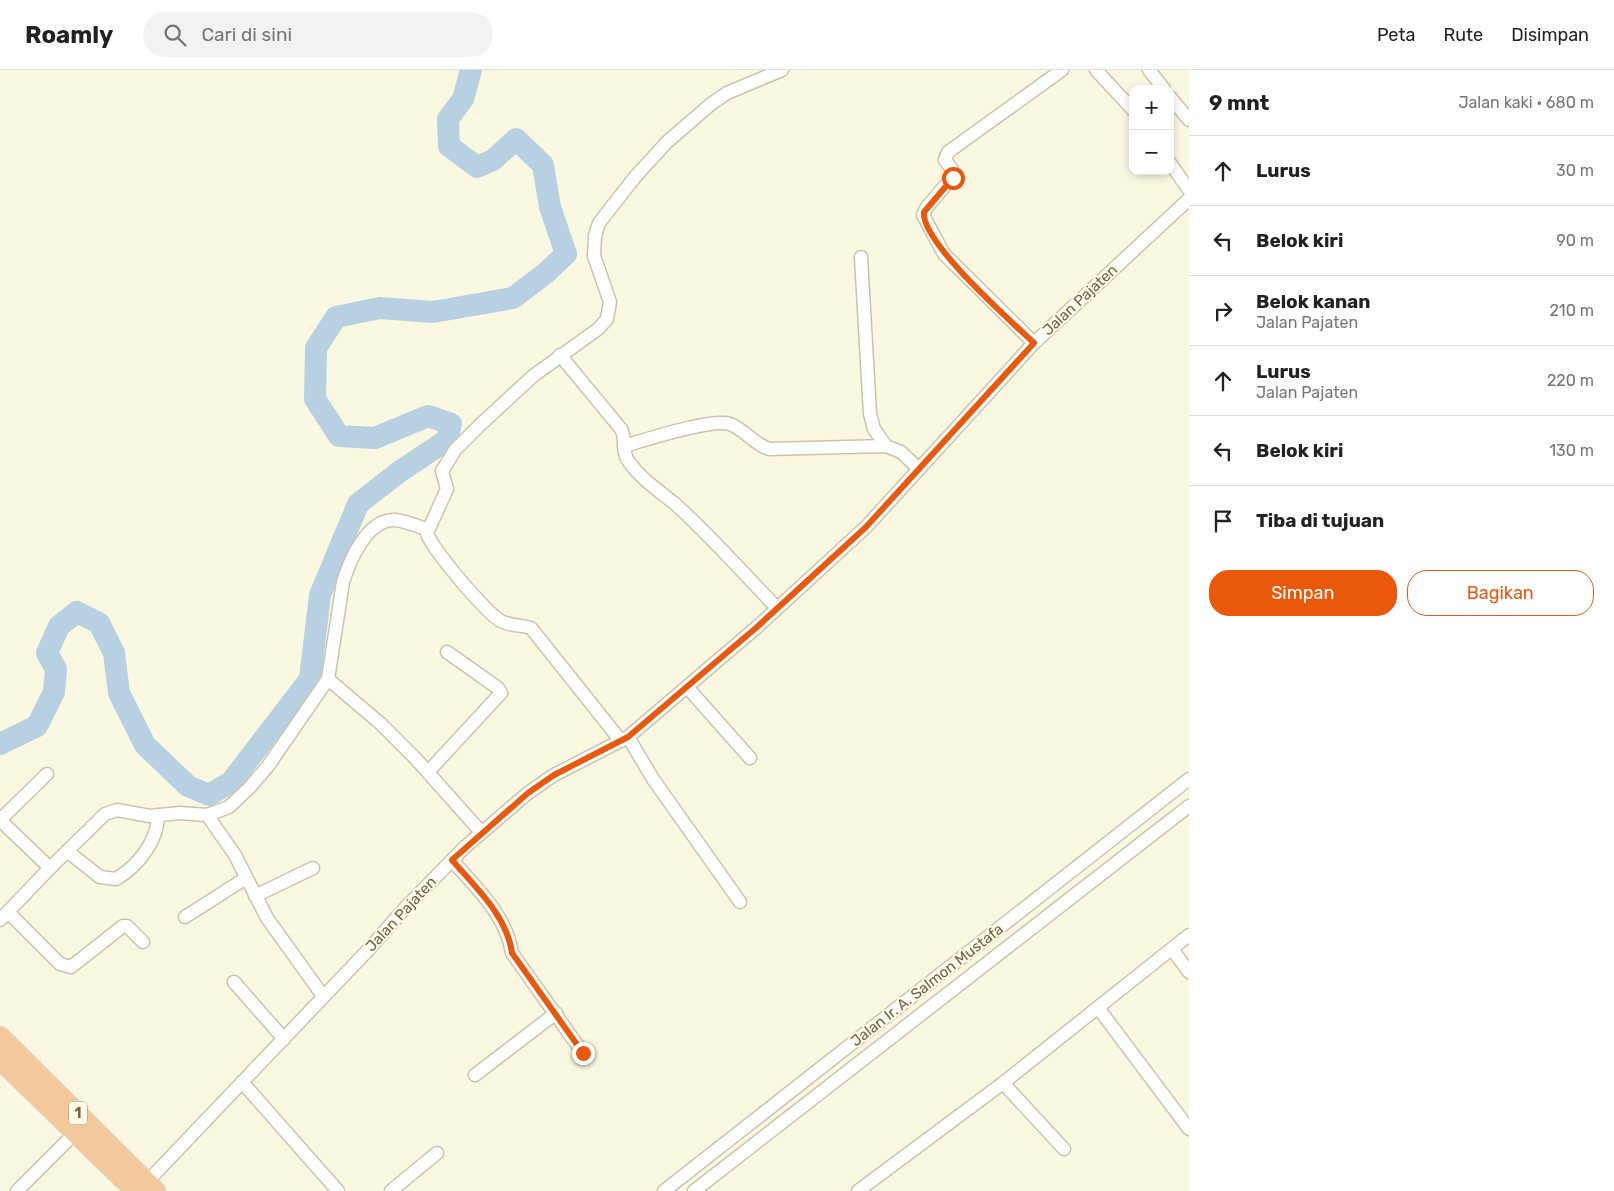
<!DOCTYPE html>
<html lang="id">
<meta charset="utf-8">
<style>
body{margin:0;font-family:Rubik,sans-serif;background:#f2f2f2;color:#222}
.controls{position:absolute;right:15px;top:15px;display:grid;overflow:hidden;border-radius:10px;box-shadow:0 2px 8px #0003}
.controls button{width:45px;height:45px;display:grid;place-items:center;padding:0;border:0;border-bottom:1px solid #e0e0e0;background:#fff;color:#222;font:25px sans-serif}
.stop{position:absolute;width:15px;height:15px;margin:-11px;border:4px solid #ea580c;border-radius:50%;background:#fff}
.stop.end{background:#ea580c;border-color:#fff;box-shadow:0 1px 5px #0008}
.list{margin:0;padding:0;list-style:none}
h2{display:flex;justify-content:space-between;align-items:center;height:65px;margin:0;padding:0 20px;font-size:21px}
h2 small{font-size:16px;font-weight:400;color:#767676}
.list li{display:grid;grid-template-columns:32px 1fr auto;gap:15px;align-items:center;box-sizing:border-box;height:70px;padding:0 20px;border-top:1px solid #e0e0e0}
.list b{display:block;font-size:19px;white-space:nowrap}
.list p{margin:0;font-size:16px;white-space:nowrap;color:#767676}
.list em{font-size:16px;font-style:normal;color:#767676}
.actions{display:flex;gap:10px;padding:15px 20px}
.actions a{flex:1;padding:11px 0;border:1px solid #ea580c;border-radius:20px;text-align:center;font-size:18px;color:#ea580c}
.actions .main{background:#ea580c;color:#fff}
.icon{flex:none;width:28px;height:28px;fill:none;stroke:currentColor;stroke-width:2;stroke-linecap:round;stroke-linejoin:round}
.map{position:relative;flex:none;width:1189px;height:1121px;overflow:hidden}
header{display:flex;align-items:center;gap:30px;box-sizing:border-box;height:70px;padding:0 25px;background:#fff;border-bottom:1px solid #e0e0e0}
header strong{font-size:24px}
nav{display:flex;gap:28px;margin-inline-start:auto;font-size:18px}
.search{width:350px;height:45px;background:#f2f2f2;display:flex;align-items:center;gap:12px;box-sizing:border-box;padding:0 18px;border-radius:28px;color:#767676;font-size:19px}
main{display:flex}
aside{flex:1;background:#fff}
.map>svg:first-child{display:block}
</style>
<header>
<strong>Roamly</strong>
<div class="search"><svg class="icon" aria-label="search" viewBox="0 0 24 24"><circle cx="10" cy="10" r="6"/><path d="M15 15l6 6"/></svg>Cari di sini</div>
<nav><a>Peta</a><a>Rute</a><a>Disimpan</a></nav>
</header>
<main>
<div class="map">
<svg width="1189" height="1121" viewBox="0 0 1189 1121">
<rect width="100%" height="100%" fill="#fbf8e2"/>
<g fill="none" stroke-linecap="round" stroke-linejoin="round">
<path stroke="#b7d1e3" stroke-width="22" d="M0 674 37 656 54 622 56 599 47 583 59 556 77 542 99 553 114 583 119 623 145 675 188 716 209 725 231 712 310 609 320 525 358 434 399 402 447 370 451 354 428 346 375 368 339 366 315 329 316 278 336 247 380 238 433 242 513 228 547 202 566 184 550 137 543 95 516 69 493 90 477 97 449 76 448 49 463 29 471 0"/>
<defs>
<g id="minor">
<path d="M1096 0 1133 40"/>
<path d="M1149 0 1164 19"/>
<path d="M1170 27 1189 50"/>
<path d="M1170 93 1189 120"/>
<path d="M861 187 870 344 874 359 886 376"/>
<path d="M1034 273 944 184 923 145 927 137 955 104 945 90 948 82 1062 0"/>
<path d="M560 285 621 359C627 369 621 382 629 392 641 409 658 420 674 433 710 465 743 503 777 538"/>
<path d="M624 376C645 370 711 348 730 354 745 360 754 374 769 379L886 376 901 382 919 399"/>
<path d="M328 609 381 654 416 689 481 762"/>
<path d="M687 617 750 688"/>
<path d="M628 667 653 709 740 832"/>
<path d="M621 671 531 558C522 555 510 556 501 551 488 545 430 477 427 463L447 419 442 401 455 380 481 354 533 306 598 259 607 249 610 232 594 186 595 166 599 153 635 107 667 72 711 34 727 23 782 0"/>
<path d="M428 702 501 623 498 618 447 582"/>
<path d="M207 745 229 737 250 717 268 696 328 609 343 512C350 490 367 449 395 450 406 451 418 456 428 460"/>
<path d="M0 750 50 798 105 744 117 740 150 746 180 743 207 745 235 785 267 848 323 926"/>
<path d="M0 750 47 704"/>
<path d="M67 781 100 807 116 809C138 796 158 771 158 745"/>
<path d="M452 790C476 818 507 846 512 883L583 983"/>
<path d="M255 826 313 798"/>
<path d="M8 842 60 894 71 897 123 856H127L143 872"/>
<path d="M185 847 246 808"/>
<path d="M0 850 50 798"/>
<path d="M1172 879 1189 902"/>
<path d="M234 912 284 969"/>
<path d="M1099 939 1189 1059"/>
<path d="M475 1005 556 943"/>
<path d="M242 1012 338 1121"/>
<path d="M1003 1013 1064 1079"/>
<path d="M147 1112 370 878 406 837 465 777 528 723 554 705 628 667 757 557 866 457 1034 273 1189 129"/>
<path d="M17 1121 75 1063"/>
<path d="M391 1121 437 1083"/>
<path d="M664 1121 1189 709"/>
<path d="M694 1121 1189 736"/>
<path d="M858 1121 1003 1013 1189 865"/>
</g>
<g id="highway">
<path d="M0 966 156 1121"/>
<path d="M0 990 135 1121"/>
</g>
</defs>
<use href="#minor" stroke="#cdc3ac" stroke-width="15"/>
<use href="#highway" stroke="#e0dcd7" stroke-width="21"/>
<use href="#minor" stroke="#fff" stroke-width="12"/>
<use href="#highway" stroke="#f3c99b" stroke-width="19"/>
</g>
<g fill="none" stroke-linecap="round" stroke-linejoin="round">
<path stroke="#ea580c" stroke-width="6" d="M583 983 512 883C507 846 476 818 452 790L528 723 554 705 628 667 757 557 866 457 1034 273C1011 251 920 171 924 142L953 108"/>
</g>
<g text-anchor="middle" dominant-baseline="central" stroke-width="4" stroke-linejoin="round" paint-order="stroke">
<rect fill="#fefbe7" stroke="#9b9079" stroke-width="1" x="69" y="1031.5" width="18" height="23" rx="4"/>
<g font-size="14" font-weight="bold" fill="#71624a">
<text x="78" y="1043">1</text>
</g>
<g font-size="15" fill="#71624a" stroke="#fefbe7">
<text transform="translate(1080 230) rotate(-43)">Jalan Pajaten</text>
<text transform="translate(401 844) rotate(-47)">Jalan Pajaten</text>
<text transform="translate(927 915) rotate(-38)">Jalan Ir. A. Salmon Mustafa</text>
</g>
</g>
</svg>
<div class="controls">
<button>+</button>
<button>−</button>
</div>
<div class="stop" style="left:953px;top:108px"></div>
<div class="stop end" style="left:583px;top:983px"></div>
</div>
<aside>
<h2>9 mnt<small>Jalan kaki · 680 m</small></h2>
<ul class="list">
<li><svg class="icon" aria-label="ahead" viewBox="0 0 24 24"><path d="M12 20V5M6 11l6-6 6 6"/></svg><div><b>Lurus</b></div><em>30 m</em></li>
<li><svg class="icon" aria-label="left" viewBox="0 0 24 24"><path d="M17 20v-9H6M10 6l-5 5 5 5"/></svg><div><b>Belok kiri</b></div><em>90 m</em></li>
<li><svg class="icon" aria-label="right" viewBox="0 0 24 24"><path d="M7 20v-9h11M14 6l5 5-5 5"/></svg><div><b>Belok kanan</b><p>Jalan Pajaten</p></div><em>210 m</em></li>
<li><svg class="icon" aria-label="ahead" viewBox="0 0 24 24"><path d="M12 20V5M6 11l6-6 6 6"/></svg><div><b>Lurus</b><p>Jalan Pajaten</p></div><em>220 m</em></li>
<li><svg class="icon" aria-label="left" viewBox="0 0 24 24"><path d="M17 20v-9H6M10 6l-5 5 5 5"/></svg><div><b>Belok kiri</b></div><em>130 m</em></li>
<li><svg class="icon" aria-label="arrive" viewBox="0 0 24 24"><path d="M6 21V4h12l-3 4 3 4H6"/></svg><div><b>Tiba di tujuan</b></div></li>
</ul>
<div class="actions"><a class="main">Simpan</a><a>Bagikan</a></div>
</aside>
</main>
